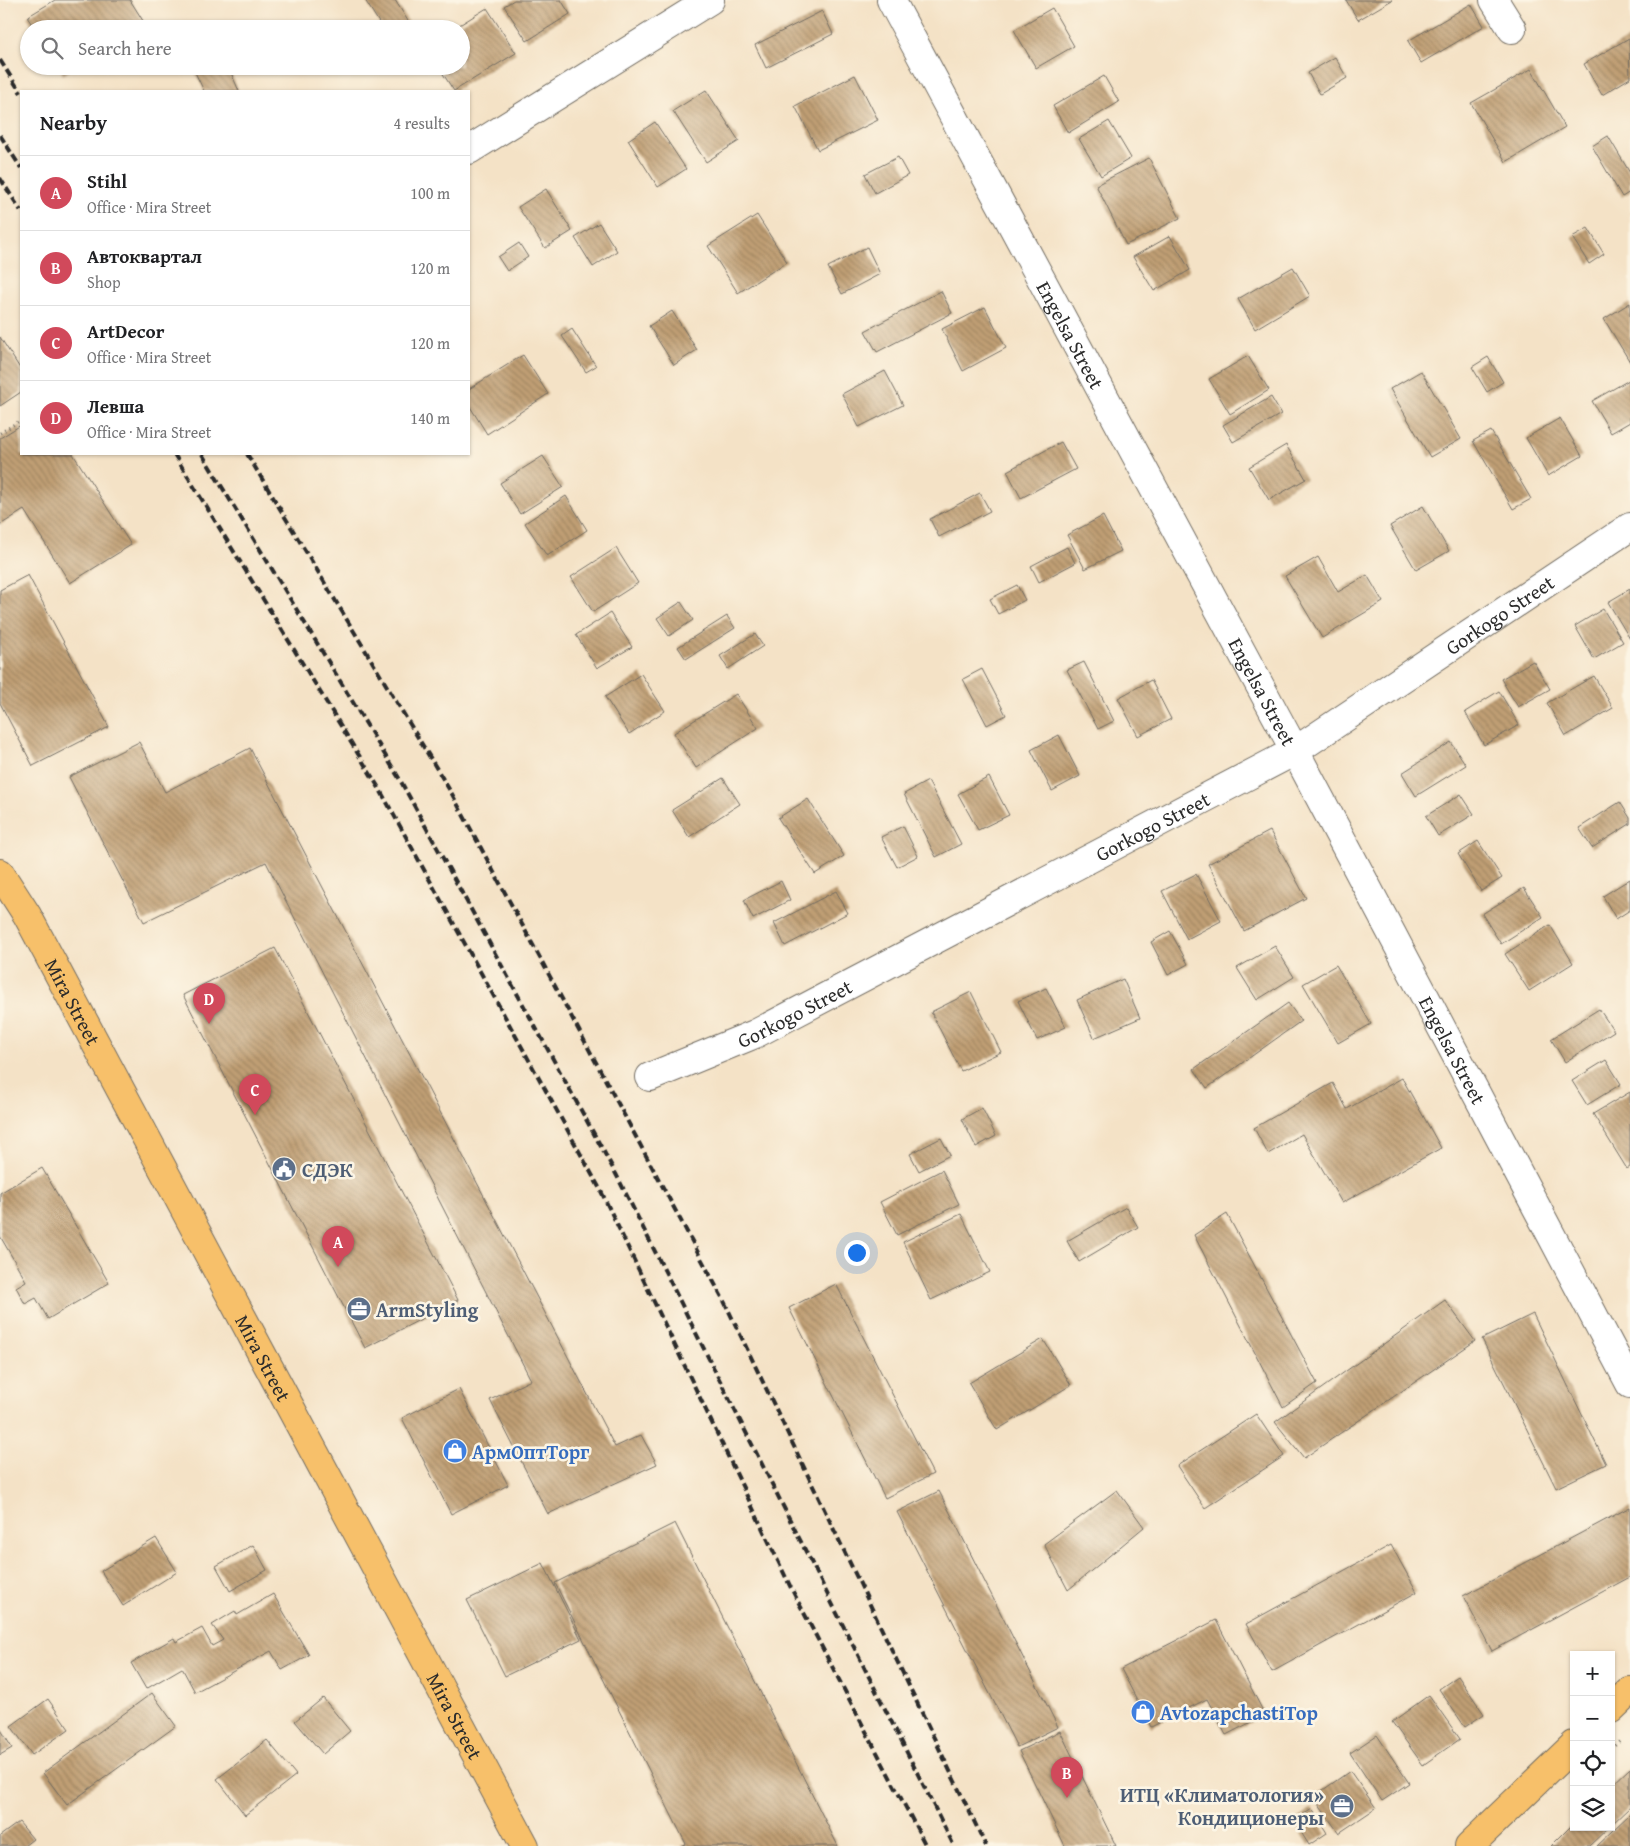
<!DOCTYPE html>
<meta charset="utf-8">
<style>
body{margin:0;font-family:"Gentium Book Plus",serif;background:#f6f6f6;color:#202124}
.controls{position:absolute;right:15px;bottom:15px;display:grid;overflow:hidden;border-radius:0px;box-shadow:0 1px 4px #0004}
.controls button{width:45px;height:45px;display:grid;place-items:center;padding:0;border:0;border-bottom:1px solid #e0e0e0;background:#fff;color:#202124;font:25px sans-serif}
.you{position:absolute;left:856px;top:1252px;width:18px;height:18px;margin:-12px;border:4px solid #fff;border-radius:50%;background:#1a73e8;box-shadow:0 0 0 8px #1a73e833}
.badge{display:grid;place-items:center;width:32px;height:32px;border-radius:50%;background:#d1495b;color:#fff;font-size:16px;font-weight:700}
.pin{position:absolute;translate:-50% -41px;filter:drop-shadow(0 1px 2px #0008)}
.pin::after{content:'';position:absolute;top:26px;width:18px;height:15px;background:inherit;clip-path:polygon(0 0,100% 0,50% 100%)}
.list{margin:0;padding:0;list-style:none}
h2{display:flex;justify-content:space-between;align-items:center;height:65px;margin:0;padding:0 20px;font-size:21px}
h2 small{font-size:16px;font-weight:400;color:#757577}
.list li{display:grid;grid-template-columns:32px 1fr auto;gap:15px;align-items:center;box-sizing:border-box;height:75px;padding:0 20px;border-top:1px solid #e0e0e0}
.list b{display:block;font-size:19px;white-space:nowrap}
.list p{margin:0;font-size:16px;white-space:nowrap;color:#757577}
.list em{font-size:16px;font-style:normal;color:#757577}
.icon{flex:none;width:28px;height:28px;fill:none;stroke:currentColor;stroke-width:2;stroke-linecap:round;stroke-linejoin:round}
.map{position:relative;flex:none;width:1630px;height:1846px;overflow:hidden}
.search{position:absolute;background:#fff;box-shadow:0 1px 4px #0004;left:20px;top:20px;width:450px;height:55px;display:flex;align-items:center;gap:12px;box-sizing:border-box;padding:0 18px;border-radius:28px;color:#757577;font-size:19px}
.panel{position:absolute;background:#fff;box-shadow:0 1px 4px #0004;left:20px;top:90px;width:450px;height:365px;border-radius:0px}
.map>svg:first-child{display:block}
</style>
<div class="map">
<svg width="1630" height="1846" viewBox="0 0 1630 1846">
<defs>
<pattern id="building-back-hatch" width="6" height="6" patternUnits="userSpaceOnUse" patternTransform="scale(1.25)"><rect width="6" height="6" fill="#c09f74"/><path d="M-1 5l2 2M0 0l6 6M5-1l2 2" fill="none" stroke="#9c825f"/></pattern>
</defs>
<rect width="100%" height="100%" fill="#fcf5e5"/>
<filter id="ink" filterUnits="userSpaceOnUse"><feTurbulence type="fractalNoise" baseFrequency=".02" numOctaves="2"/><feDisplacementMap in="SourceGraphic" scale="10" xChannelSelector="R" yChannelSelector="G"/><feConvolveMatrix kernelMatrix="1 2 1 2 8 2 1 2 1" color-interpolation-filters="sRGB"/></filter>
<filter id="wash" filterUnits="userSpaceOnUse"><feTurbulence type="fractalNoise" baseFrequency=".0096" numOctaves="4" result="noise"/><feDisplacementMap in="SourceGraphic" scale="20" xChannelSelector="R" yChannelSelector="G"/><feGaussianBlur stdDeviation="1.12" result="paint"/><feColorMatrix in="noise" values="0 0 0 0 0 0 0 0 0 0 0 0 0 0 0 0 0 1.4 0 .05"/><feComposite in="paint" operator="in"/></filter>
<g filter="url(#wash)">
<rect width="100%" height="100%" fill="#f4e2c6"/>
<g id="blocks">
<g fill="url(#building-back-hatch)">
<path d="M55 0H130L145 24 136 29H35L27 17Z"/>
<path d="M365 0H395L413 29H383Z"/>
<path d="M514 0H561L570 14 527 41 504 6Z"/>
<path d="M1346 0H1392L1358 20Z"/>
<path d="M1471 4 1484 26 1421 63 1408 41Z"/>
<path d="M487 8 516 53 454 91 438 66H461V29H453Z"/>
<path d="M1052 8 1074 46 1036 68 1014 30Z"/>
<path d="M822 11 833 34 766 68 755 45Z"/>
<path d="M1629 38 1630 78 1602 95 1584 64Z"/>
<path d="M1335 57 1347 78 1320 94 1308 73Z"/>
<path d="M58 66H77L63 75Z"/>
<path d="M192 66H228L239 91H204Z"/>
<path d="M1531 69 1565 127 1506 162 1471 103Z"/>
<path d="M855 75 878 120 818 150 795 106Z"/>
<path d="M1104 76 1119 102 1068 133 1053 106Z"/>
<path d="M706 90 739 141 706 162 673 111Z"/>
<path d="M1109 121 1131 158 1101 176 1079 139Z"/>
<path d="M655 122 686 169 658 187 628 140Z"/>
<path d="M1608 136 1630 173V192L1622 197 1592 146Z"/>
<path d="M898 157 908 175 875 193 865 174Z"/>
<path d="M1149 158 1180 218 1126 245 1096 185Z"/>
<path d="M546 189 572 231 545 248 518 207Z"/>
<path d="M757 215 787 262 738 293 708 246Z"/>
<path d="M599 223 617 251 593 267 575 238Z"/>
<path d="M1588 228 1604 254 1589 264 1572 237Z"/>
<path d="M1170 236 1190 270 1154 291 1133 257Z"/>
<path d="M519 243 528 257 507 271 498 257Z"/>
<path d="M867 247 880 274 842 294 828 267Z"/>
<path d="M1293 267 1310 296 1255 329 1238 299Z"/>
<path d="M941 291 952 313 877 352 865 331Z"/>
<path d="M1630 303V362L1604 319Z"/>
<path d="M985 307 1006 348 963 371 942 329Z"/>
<path d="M672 311 697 350 674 365 649 326Z"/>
<path d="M572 329 596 366 586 372 562 336Z"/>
<path d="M0 337 21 370V392L0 406Z"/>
<path d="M523 355 548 394 487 434 469 405V389Z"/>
<path d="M1248 356 1269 390 1230 414 1209 379Z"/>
<path d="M1488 357 1503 382 1487 392 1472 367Z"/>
<path d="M885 371 903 405 859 427 842 394Z"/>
<path d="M1421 371 1461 439 1430 457 1390 389Z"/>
<path d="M1629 380 1630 422 1611 433 1592 401Z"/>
<path d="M1271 397 1281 414 1233 442 1223 425Z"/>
<path d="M1560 418 1582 456 1548 476 1526 438Z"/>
<path d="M21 425V454H73L131 545 70 583 24 510 0 525V438Z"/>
<path d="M1491 431 1531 499 1513 509 1473 441Z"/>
<path d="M1061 442 1076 469 1021 498 1007 471Z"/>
<path d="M1286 445 1306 479 1269 500 1249 467Z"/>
<path d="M543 456 563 487 520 514 500 483Z"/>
<path d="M980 493 990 511 939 537 930 519Z"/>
<path d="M566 496 587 530 547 556 525 523Z"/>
<path d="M1423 506 1449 551 1416 570 1390 526Z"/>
<path d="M1103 516 1121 551 1085 569 1067 535Z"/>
<path d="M1067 547 1075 563 1039 582 1031 566Z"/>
<path d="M616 548 638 583 593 612 571 577Z"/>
<path d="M1318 557 1338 592 1367 575 1383 602 1322 638 1285 576Z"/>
<path d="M28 575 109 727 33 766 0 703V590Z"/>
<path d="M1017 585 1025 600 998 614 990 599Z"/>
<path d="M1630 589V639L1608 602Z"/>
<path d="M681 602 693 620 669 636 657 618Z"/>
<path d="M1603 609 1623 642 1594 659 1575 626Z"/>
<path d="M610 613 632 647 597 668 576 635Z"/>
<path d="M727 616 735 628 686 659 678 647Z"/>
<path d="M755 634 763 646 728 669 720 656Z"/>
<path d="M1533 661 1550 689 1518 707 1501 679Z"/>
<path d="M1084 662 1114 721 1098 729 1067 670Z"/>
<path d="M982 669 1006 715 987 725 963 679Z"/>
<path d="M641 674 665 711 629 734 605 697Z"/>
<path d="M1594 676 1613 708 1566 736 1547 703Z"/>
<path d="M1151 680 1171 719 1138 736 1118 698Z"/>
<path d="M1499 691 1519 725 1484 745 1465 712Z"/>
<path d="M736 694 758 728 696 768 674 733Z"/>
<path d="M1059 735 1080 776 1052 791 1031 750Z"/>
<path d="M139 742 165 792 250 748 615 1447 641 1435 657 1464 548 1514 490 1400 531 1380 266 862 144 922 69 777Z"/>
<path d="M1451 742 1466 765 1416 796 1402 773Z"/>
<path d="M989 777 1009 815 978 830 958 794Z"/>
<path d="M723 778 740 804 689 837 672 810Z"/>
<path d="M928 781 961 844 936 857 904 794Z"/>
<path d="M1461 794 1474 814 1438 836 1426 816Z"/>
<path d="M808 799 844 856 815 874 778 818Z"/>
<path d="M1620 802 1630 818V824L1592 848 1579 828Z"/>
<path d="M903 826 918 856 897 867 881 837Z"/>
<path d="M1270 831 1306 898 1244 931 1208 864Z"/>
<path d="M1478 841 1502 878 1481 891 1458 854Z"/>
<path d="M1196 874 1221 921 1187 939 1162 891Z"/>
<path d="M1630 879V910L1616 919 1603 896Z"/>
<path d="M781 881 790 900 753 919 744 900Z"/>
<path d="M1524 888 1543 917 1501 944 1482 914Z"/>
<path d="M836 891 848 913 785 946 774 923Z"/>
<path d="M1550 925 1573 963 1529 991 1505 954Z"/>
<path d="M1170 931 1188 964 1168 975 1151 942Z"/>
<path d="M1275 946 1294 977 1257 1000 1237 968Z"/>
<path d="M275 948 458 1300 365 1348 183 995Z"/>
<path d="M1336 965 1371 1024 1338 1043 1303 984Z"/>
<path d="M1123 979 1140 1018 1094 1038 1077 1000Z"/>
<path d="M1046 988 1066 1027 1037 1040 1018 1001Z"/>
<path d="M971 992 1001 1052 961 1071 931 1012Z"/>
<path d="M1288 1003 1301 1021 1207 1088 1194 1069Z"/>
<path d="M1599 1009 1614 1031 1565 1062 1551 1039Z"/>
<path d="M1606 1060 1621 1084 1587 1105 1572 1081Z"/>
<path d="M1402 1078 1441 1148 1342 1203 1302 1134 1268 1154 1254 1128 1333 1083 1347 1109Z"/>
<path d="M1630 1092V1167L1627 1169 1593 1114Z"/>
<path d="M982 1108 996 1136 976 1147 962 1119Z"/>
<path d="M941 1138 950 1155 919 1171 910 1154Z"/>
<path d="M42 1168 109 1283 48 1319 36 1298 25 1304 16 1287 26 1281 0 1236V1193Z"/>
<path d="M942 1170 959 1204 897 1235 880 1202Z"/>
<path d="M1126 1207 1138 1227 1079 1262 1067 1241Z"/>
<path d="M961 1214 990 1272 931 1300 903 1242Z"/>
<path d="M1227 1214 1317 1383 1283 1407 1194 1235Z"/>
<path d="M836 1284 933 1474 885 1498 789 1308Z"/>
<path d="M1445 1300 1475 1341 1304 1458 1275 1422Z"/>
<path d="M1533 1314 1606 1464 1556 1488 1482 1339Z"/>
<path d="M1043 1339 1071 1385 997 1430 969 1383Z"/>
<path d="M459 1389 508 1485 451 1514 402 1418Z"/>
<path d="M1256 1414 1284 1456 1205 1508 1177 1466Z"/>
<path d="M1117 1490 1144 1527 1068 1590 1044 1544Z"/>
<path d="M939 1491 1058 1727 1017 1747 897 1512Z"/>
<path d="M1630 1507V1577L1492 1651 1463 1596Z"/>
<path d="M675 1523 838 1846H681L686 1844 555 1583Z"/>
<path d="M156 1538 177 1572 123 1606 101 1571Z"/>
<path d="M253 1545 267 1570 230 1591 216 1566Z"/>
<path d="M1391 1545 1417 1592 1272 1672 1246 1624Z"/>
<path d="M543 1563 581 1639 505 1676 467 1600Z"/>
<path d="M273 1594 309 1655 282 1670 271 1651 195 1692 182 1668 146 1689 131 1663 174 1638 176 1642 202 1628 212 1646 223 1640 212 1625 235 1611 237 1615Z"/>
<path d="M1216 1620 1265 1715 1226 1735 1207 1699 1151 1727 1121 1669Z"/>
<path d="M1458 1676 1484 1714 1465 1727 1439 1689Z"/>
<path d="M152 1693 176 1726 67 1805 43 1773Z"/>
<path d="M1429 1695 1460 1739 1423 1765 1392 1722Z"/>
<path d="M323 1698 350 1731 323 1754 295 1721Z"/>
<path d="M48 1699 69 1729 32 1755 11 1726Z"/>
<path d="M0 1728 12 1748 0 1755Z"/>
<path d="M1060 1731 1116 1846H1065L1019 1751Z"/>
<path d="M1377 1735 1409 1783 1382 1801 1350 1753Z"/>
<path d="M267 1740 296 1775 245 1815 217 1779Z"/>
<path d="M1630 1768V1807L1611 1825V1786Z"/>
<path d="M1350 1771 1376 1808 1339 1833 1313 1797Z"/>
<path d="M1312 1809 1327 1833 1309 1845 1294 1821Z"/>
<path d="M1630 1814V1846H1596Z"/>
<path d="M19 1822 33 1839 24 1846H0V1836Z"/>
<path d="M1574 1823V1827H1609L1589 1846H1551Z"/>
</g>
</g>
</g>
<g filter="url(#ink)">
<use href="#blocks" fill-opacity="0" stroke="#716b61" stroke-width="1"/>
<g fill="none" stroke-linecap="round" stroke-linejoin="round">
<defs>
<g id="minor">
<path id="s1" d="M891 0 1295 751"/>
<path d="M1494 0 1512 29"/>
<path d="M469 150 710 0"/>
<path id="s2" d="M650 1077 755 1034 1295 751 1630 527"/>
</g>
<g id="tertiary">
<path id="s3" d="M1295 751 1630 1384"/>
</g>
<g id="primary">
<path id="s4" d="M0 873 27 915 525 1846"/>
<path d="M1611 1709 1630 1691"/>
<path d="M1469 1846 1574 1745"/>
</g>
</defs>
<use href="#minor" stroke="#716b61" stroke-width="30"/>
<use href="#tertiary" stroke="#716b61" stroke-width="30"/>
<use href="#primary" stroke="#716b61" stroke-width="30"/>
<g stroke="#716b61" stroke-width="3" stroke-dasharray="1 4" stroke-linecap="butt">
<path d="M0 433 21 420"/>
<path d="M1611 1749 1622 1739"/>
</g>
<use href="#minor" stroke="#fff" stroke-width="28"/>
<use href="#tertiary" stroke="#fff" stroke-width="28"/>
<use href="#primary" stroke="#f7c06b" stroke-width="28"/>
<g stroke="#2b2b2b" stroke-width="4" stroke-dasharray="8 4" stroke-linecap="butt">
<path d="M0 60 21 93"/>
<path d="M0 135 21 168"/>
<path d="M0 178 21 211"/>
<path d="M174 454 379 788 600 1189 791 1588 926 1846"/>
<path d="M202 454 399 778 616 1174 954 1846"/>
<path d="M247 454 452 794 724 1301 986 1846"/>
</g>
</g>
</g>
<defs>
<symbol id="civic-disc" viewBox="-11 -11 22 22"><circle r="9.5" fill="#5c6f8a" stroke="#fcf5e5"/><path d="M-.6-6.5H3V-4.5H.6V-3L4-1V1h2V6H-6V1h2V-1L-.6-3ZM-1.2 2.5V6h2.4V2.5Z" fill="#fff"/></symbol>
<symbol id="office-disc" viewBox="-11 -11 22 22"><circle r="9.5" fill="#5c6f8a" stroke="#fcf5e5"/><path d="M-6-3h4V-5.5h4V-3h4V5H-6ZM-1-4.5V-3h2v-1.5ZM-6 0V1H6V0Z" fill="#fff"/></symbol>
<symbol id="shop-disc" viewBox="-11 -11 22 22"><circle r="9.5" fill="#3f7fe0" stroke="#fcf5e5"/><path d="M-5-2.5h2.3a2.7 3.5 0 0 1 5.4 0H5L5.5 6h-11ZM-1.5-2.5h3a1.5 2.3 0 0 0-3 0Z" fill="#fff"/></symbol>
</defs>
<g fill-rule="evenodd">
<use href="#civic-disc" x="270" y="1155" width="28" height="28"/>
<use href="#office-disc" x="345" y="1295" width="28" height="28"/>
<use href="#shop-disc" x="441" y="1437" width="28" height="28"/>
<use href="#shop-disc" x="1129" y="1698" width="28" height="28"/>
<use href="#office-disc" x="1328" y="1792" width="28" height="28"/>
</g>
<g text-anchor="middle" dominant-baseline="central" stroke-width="5" stroke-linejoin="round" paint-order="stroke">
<g font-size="20" fill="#2b2b2b" stroke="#fcf5e5">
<text stroke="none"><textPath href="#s1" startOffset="380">Engelsa Street</textPath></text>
<text stroke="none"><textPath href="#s2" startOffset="969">Gorkogo Street</textPath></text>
<text stroke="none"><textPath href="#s1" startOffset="785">Engelsa Street</textPath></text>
<text stroke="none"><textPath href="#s2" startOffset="562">Gorkogo Street</textPath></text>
<text stroke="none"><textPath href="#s4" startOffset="148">Mira Street</textPath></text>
<text stroke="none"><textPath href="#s2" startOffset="158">Gorkogo Street</textPath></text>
<text stroke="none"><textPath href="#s3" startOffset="338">Engelsa Street</textPath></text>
<text stroke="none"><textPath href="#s4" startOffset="552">Mira Street</textPath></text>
<text stroke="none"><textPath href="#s4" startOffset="958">Mira Street</textPath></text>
</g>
<g font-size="20" font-weight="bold" fill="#4e5e75" stroke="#fcf5e5" text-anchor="start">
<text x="302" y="1169">СДЭК</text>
<text x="376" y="1309">ArmStyling</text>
<text x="1324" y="1794" text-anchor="end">ИТЦ «Климатология»<tspan x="1324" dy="23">Кондиционеры</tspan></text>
</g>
<g font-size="20" font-weight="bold" fill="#366cbe" stroke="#fcf5e5" text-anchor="start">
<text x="472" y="1451">АрмОптТорг</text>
<text x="1160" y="1712">AvtozapchastiTop</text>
</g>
</g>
</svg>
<div class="controls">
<button>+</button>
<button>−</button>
<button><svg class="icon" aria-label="locate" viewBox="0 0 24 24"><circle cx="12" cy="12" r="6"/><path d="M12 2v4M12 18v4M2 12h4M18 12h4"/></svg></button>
<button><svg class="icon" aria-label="layers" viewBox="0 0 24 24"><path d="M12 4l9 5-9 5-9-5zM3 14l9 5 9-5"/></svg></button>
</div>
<div class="you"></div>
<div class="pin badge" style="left:338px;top:1267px">A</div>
<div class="pin badge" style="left:1067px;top:1798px">B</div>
<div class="pin badge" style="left:255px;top:1115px">C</div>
<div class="pin badge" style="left:209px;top:1024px">D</div>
<div class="search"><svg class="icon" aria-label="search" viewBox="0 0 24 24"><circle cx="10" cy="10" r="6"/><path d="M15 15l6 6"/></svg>Search here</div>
<section class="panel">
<h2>Nearby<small>4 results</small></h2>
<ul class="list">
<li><span class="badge">A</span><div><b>Stihl</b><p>Office · Mira Street</p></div><em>100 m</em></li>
<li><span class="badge">B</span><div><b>Автоквартал</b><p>Shop</p></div><em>120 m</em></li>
<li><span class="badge">C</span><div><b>ArtDecor</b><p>Office · Mira Street</p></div><em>120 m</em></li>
<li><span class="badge">D</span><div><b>Левша</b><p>Office · Mira Street</p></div><em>140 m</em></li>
</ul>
</section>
</div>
